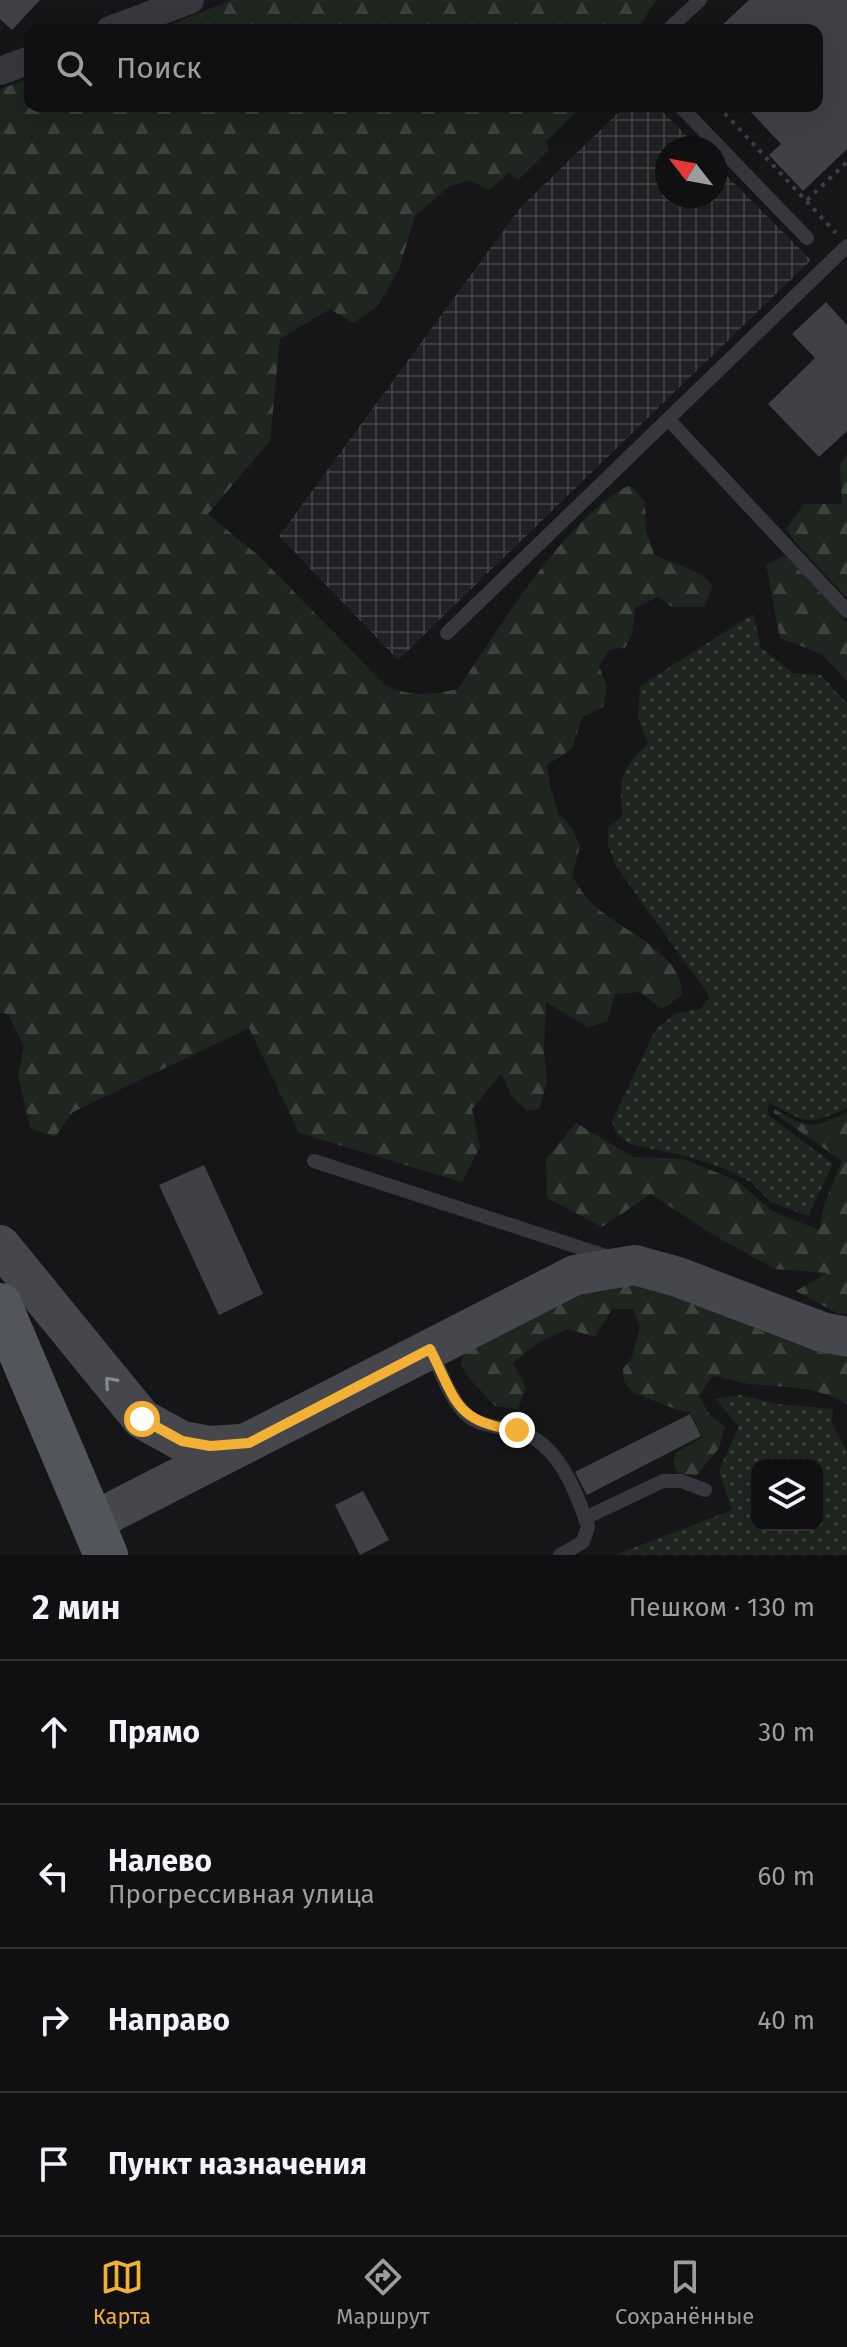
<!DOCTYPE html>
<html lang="ru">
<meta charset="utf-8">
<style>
body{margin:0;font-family:"Fira Sans",sans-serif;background:#1e1e20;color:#f1f3f6}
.controls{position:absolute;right:24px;bottom:24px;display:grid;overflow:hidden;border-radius:16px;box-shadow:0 8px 32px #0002}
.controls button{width:72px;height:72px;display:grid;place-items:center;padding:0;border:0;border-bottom:2px solid #303032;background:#101012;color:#f1f3f6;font:40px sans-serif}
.compass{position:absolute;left:655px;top:136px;width:72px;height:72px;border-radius:50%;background:#101012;box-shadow:0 8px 32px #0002;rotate:301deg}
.stop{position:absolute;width:24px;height:24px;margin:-18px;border:6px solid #f2b134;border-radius:50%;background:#fff}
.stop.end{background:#f2b134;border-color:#fff;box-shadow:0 2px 8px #0008}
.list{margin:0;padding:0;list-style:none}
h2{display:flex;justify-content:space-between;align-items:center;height:104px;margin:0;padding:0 32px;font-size:34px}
h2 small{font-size:26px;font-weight:400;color:#9c9d9f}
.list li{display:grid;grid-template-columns:52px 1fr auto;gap:24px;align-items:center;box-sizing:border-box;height:144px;padding:0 32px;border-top:2px solid #303032}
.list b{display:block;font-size:30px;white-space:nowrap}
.list p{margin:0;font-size:26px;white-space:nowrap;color:#9c9d9f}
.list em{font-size:26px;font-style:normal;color:#9c9d9f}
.icon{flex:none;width:44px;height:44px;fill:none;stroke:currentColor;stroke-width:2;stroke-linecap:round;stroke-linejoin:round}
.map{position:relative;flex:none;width:847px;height:1555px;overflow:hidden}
.search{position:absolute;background:#101012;box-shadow:0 8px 32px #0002;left:24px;right:24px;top:24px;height:88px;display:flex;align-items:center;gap:20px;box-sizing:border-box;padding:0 28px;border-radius:16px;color:#9c9d9f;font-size:30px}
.sheet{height:680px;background:#101012}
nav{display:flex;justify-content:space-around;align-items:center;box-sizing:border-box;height:112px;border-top:2px solid #303032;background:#101012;font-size:22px;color:#9c9d9f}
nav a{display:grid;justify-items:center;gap:4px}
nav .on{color:#f2b134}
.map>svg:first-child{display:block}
</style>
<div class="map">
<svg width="847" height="1555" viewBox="0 0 847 1555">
<defs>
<pattern id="industrial-grid" width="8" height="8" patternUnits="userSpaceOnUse" patternTransform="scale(2)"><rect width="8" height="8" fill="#222225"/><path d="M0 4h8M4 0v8" fill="none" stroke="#3f3f43"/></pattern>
<pattern id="grass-dots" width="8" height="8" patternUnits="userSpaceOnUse" patternTransform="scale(2)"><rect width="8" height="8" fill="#1e261f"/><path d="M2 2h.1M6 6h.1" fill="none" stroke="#3c433d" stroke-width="1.8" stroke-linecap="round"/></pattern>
<pattern id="forest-firs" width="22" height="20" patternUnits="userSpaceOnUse" patternTransform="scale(2)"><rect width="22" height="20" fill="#1e261f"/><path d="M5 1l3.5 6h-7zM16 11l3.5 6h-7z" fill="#3c433d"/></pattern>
</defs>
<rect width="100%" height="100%" fill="#161618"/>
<path fill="url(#industrial-grid)" d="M625 106H657L699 148H667V196H715V164L811 260 398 660 279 536 520 208Z"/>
<g fill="url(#grass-dots)" fill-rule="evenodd">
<path d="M753 614 761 648 793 673 821 675 847 704V1108C808 1126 805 1123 769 1102L767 1114 833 1164 808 1216 771 1202 751 1182 723 1168 686 1156 629 1144 616 1133 612 1121 656 1029 677 1013 700 1009 710 997 616 866 608 845V828L623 815C617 781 622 767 648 744L638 718 640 686Z"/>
<path d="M740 1395 778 1404 833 1409 832 1424 847 1451V1555H615L732 1510 719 1471 739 1426 715 1399ZM757 1465H817V1525H757Z"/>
</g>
<g fill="url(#forest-firs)">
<path d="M231 0H657L636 30H158Z"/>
<path d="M30 78V106H583L546 141 549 150 518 180 509 173 489 190 470 180 450 186 415 216 399 269 378 306 353 323 330 309 280 339 270 441 208 514 260 557 386 686C412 697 431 695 458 689 497 631 568 514 630 485L645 502 646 530 654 554C675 566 698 567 713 586L704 607H672L657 597 635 608 632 634 625 648 610 649 599 666 607 687 603 707 582 717 572 749 547 765 550 785 558 813 572 828 580 846 572 876C578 885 583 895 591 902 617 930 683 950 682 995L662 1009 640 992 615 994 607 1022 588 1027 546 1002 544 1050 547 1082 539 1109 526 1111 512 1096 501 1074 472 1109 480 1147 462 1182 299 1133 249 1028 73 1112 55 1137 30 1128 18 1075 24 1047 8 1014 0 1013V89Z"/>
<path d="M847 454V598L796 543 786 529 804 504H842L840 465Z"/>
<path d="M786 556 847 622V681L821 654 780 638 766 564Z"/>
<path d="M774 1109C809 1130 812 1129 847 1112V1313L839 1314 796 1291 827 1273 775 1269 715 1236 651 1194 602 1227 547 1198 546 1159 576 1123 633 1157 684 1159 737 1181 772 1211 819 1230 825 1202 842 1161 774 1113Z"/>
<path d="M627 1281C642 1285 659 1288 674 1294 734 1317 783 1345 847 1358V1404C818 1386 782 1387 750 1384 737 1382 725 1378 713 1376L699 1396 710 1415 725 1427 719 1448 696 1476 677 1473 673 1461 677 1452 703 1437 690 1412 680 1411 632 1392 624 1381 623 1369 632 1357 640 1328 633 1309H612L595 1337 568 1329 541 1341 513 1363 526 1388 518 1409 495 1406 470 1379 460 1364 465 1353 587 1286Z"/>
</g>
<g fill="#404145">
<path d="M0 0H40L12 30 0 19Z"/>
<path d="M749 0H847V149L803 191 769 155 781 144 745 106H817V30H717Z"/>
<path d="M826 302 847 325V431L819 457 768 404 815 358 792 334Z"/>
<path d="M204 1165 263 1294 219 1315 159 1185Z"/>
<path d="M690 1414 701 1436 587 1495 575 1472Z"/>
<path d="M363 1491 389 1540 360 1555 335 1505Z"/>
</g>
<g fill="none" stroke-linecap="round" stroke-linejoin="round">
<g stroke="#3d3f44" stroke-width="4" stroke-dasharray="4 6" stroke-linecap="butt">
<path d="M718 106 836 233"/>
<path d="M807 200 847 162"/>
</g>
<g stroke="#37383d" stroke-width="14">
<path d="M668 30 700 0"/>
<path d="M680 106 807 238"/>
<path d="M668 419 847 611"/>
<path d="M447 633 847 246"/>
<path d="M314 1161 612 1258"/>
<path d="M430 1350C440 1368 448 1394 462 1410 477 1428 498 1425 518 1431 558 1443 576 1490 588 1527L583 1542 560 1555"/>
<path d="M585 1518 663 1481H681L705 1490"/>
</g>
<g stroke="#37383d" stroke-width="28">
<path d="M110 30 190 0"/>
<path d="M0 71 30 60"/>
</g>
<g stroke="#45474d" stroke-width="40">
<path d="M0 1245 142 1419 182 1441 210 1446 241 1444"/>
<path d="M92 1522 575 1275 635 1265 678 1277 822 1332 847 1337"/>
</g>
<path stroke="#53555c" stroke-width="44" d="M0 1305 106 1555"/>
</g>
<defs><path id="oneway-chevron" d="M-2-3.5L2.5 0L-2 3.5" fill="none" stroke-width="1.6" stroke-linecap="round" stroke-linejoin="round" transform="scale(2)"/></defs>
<use stroke="#858993" href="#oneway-chevron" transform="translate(110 1382) rotate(-131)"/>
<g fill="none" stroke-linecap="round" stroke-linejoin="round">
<path stroke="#f2b134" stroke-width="10" d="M142 1419 182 1441 210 1446 249 1443 430 1349C456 1400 455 1423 517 1430"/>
</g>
</svg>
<div class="controls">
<button><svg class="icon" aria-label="layers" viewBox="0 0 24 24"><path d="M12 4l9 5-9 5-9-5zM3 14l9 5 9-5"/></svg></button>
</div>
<svg class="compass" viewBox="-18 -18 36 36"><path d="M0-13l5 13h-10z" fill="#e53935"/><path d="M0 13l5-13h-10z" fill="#9c9d9f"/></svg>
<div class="stop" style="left:142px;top:1419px"></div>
<div class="stop end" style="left:517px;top:1430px"></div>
<div class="search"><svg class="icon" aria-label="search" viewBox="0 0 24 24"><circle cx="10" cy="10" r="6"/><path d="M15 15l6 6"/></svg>Поиск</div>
</div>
<section class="sheet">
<h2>2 мин<small>Пешком · 130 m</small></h2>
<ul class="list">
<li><svg class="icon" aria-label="ahead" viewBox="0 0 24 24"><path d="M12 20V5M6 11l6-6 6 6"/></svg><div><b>Прямо</b></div><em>30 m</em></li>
<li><svg class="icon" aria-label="left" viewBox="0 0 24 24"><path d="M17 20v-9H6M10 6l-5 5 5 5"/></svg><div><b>Налево</b><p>Прогрессивная улица</p></div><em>60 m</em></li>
<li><svg class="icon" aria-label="right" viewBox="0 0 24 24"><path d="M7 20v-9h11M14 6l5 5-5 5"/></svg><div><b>Направо</b></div><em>40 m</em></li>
<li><svg class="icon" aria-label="arrive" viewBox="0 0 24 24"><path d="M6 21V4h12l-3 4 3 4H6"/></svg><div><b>Пункт назначения</b></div></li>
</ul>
</section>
<nav>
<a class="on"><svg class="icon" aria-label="map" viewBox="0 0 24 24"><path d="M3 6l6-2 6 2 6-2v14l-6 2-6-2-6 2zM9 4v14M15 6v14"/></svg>Карта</a>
<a><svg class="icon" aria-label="directions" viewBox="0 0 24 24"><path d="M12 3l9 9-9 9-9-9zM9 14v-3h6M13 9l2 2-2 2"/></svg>Маршрут</a>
<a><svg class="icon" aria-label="saved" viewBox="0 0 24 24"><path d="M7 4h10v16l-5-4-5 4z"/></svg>Сохранённые</a>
</nav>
